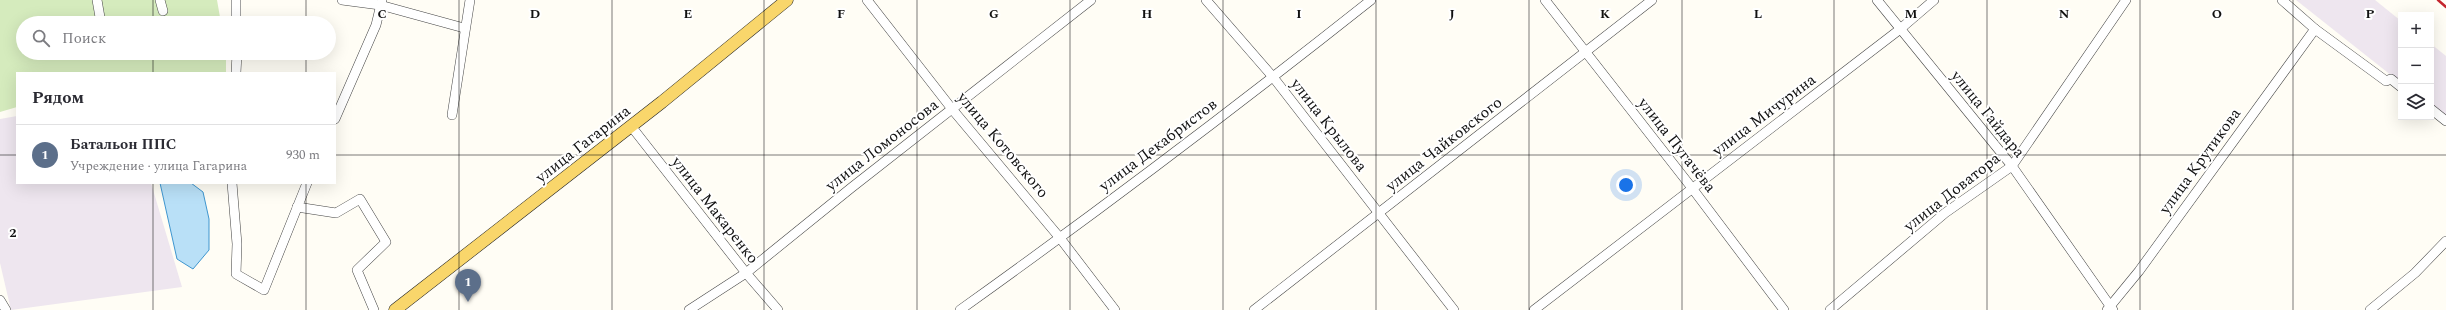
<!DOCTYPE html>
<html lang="ru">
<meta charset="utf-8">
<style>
body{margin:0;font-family:Spectral,serif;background:#f2f2f3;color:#2b2b33}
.controls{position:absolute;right:12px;top:12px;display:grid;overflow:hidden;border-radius:0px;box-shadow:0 4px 16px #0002}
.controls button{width:36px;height:36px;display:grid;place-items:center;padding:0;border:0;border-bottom:1px solid #e1e1e2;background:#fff;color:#2b2b33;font:20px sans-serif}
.you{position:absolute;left:1626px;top:185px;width:14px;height:14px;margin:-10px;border:3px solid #fff;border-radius:50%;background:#1a73e8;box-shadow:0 0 0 6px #1a73e833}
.badge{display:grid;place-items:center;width:26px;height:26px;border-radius:50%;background:#c4262e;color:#fff;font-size:13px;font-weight:700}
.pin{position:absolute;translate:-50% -33px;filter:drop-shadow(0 1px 2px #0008)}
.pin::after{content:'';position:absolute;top:21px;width:14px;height:12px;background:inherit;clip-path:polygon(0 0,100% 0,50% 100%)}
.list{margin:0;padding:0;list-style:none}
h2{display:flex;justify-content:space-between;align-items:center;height:52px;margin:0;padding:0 16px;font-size:17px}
h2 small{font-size:13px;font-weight:400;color:#7c7c81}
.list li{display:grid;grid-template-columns:26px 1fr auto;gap:12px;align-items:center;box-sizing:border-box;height:60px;padding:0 16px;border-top:1px solid #e1e1e2}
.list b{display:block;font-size:15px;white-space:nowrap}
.list p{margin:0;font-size:13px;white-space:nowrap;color:#7c7c81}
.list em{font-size:13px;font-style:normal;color:#7c7c81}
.icon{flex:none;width:22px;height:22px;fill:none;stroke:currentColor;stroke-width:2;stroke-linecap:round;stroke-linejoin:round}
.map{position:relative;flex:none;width:2446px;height:310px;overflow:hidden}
.search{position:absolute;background:#fff;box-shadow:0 4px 16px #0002;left:16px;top:16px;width:320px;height:44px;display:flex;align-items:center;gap:10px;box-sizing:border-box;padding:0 14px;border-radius:22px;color:#7c7c81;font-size:15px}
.panel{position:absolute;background:#fff;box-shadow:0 4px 16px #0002;left:16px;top:72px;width:320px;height:112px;border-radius:0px}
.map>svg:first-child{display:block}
</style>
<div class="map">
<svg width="2446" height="310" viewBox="0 0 2446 310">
<rect width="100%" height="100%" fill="#fffdf5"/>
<g fill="#eee6ef">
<path d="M2296 0H2375L2401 21V83Z"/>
<path d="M2431 44 2446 56V118L2431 106Z"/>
<path d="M17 116V183H151L182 287 11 310 0 263V119Z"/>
</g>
<path fill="#d5ebbd" d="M0 0H217L221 23H23V53H226V73H17V107L0 112Z"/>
<path fill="#b9e0f7" stroke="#3f96cf" d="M160 183H191L203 192 209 219V250L193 269 177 259Z"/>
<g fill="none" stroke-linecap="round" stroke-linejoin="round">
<defs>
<g id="minor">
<path d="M97 0 101 23"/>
<path d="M160 0 163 11"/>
<path d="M236 0V23"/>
<path d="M342 0 380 5 464 28"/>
<path d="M867 0 952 109 1060 238 1115 310"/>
<path d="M1206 0 1273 77 1454 310"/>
<path d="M1545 0 1692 188 1784 310"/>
<path d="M1877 0 2012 166 2113 310"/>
<path d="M2282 0 2315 29 2386 81 2391 79 2401 87"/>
<path d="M236 73 237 53"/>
<path d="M2431 109 2446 121"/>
<path d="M452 115 470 0"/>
<path d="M335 119 376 25 382 0"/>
<path d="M631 126 746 273 778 310"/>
<path d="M232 183 237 244 236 274 264 290 307 183"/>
<path d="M297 207 336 213 360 199 386 242 357 270 374 310"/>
<path d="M0 300 6 310"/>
<path d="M689 310 746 273 851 188 1091 0"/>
<path d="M960 310C1100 210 1236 107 1371 0"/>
<path d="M1254 310 1652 0"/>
<path d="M1534 310 1899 30 1934 0"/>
<path d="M1830 310 1945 213 2012 166 2126 0"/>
<path d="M2107 310 2139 271 2315 29"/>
<path d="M2370 310 2415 273 2446 241"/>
</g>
<path id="major" d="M395 310 662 102 787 0"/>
</defs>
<use href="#minor" stroke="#444" stroke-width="10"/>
<use href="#major" stroke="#222" stroke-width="13"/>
<use href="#minor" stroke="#fff" stroke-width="9"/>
<use href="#major" stroke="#f9d66b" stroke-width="12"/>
<path stroke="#c4262e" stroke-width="2.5" d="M2438 0 2446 7"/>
</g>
<path fill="none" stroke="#111" stroke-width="1" stroke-opacity="0.55" d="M153 0V23M306 0V23M459 0V310M612 0V310M764 0V310M917 0V310M1070 0V310M1223 0V310M1376 0V310M1529 0V310M1682 0V310M1834 0V310M1987 0V310M2140 0V310M2293 0V310M153 53V73M306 53V73M0 155H17M335 155H2446M153 183V310M306 183V310"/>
<g text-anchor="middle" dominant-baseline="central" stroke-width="4" stroke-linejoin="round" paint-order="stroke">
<g font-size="16" fill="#111" stroke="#fff">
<text transform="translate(1988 114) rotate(51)">улица Гайдара</text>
<text transform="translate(1764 115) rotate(-37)">улица Мичурина</text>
<text transform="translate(1329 125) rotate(52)">улица Крылова</text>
<text transform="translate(583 144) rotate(-38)">улица Гагарина</text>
<text transform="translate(1444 144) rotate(-38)">улица Чайковского</text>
<text transform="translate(882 145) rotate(-38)">улица Ломоносова</text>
<text transform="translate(1003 145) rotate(50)">улица Котовского</text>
<text transform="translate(1158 145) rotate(-37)">улица Декабристов</text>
<text transform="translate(1677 145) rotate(52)">улица Пугачёва</text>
<text transform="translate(2200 161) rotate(-54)">улица Крутикова</text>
<text transform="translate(1952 192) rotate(-38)">улица Доватора</text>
<text transform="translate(715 210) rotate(52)">улица Макаренко</text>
</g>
</g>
<g font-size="13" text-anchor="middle" font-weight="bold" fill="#111" stroke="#fff" stroke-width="4" stroke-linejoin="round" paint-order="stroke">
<text x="382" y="18">C</text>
<text x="535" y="18">D</text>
<text x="688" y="18">E</text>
<text x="841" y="18">F</text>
<text x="994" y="18">G</text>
<text x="1147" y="18">H</text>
<text x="1299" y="18">I</text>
<text x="1452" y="18">J</text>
<text x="1605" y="18">K</text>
<text x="1758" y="18">L</text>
<text x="1911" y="18">M</text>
<text x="2064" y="18">N</text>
<text x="2217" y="18">O</text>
<text x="2370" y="18">P</text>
<text x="13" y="237">2</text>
</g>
</svg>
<div class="controls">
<button>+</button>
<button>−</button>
<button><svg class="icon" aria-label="layers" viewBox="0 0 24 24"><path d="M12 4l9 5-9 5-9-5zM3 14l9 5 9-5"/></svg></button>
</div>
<div class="you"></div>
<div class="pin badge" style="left:468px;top:302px;background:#5c6f8a">1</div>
<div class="search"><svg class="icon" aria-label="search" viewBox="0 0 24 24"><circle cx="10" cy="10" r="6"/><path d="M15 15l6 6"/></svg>Поиск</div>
<section class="panel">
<h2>Рядом<small></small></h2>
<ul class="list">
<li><span class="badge" style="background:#5c6f8a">1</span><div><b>Батальон ППС</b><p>Учреждение · улица Гагарина</p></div><em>930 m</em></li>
</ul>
</section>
</div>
